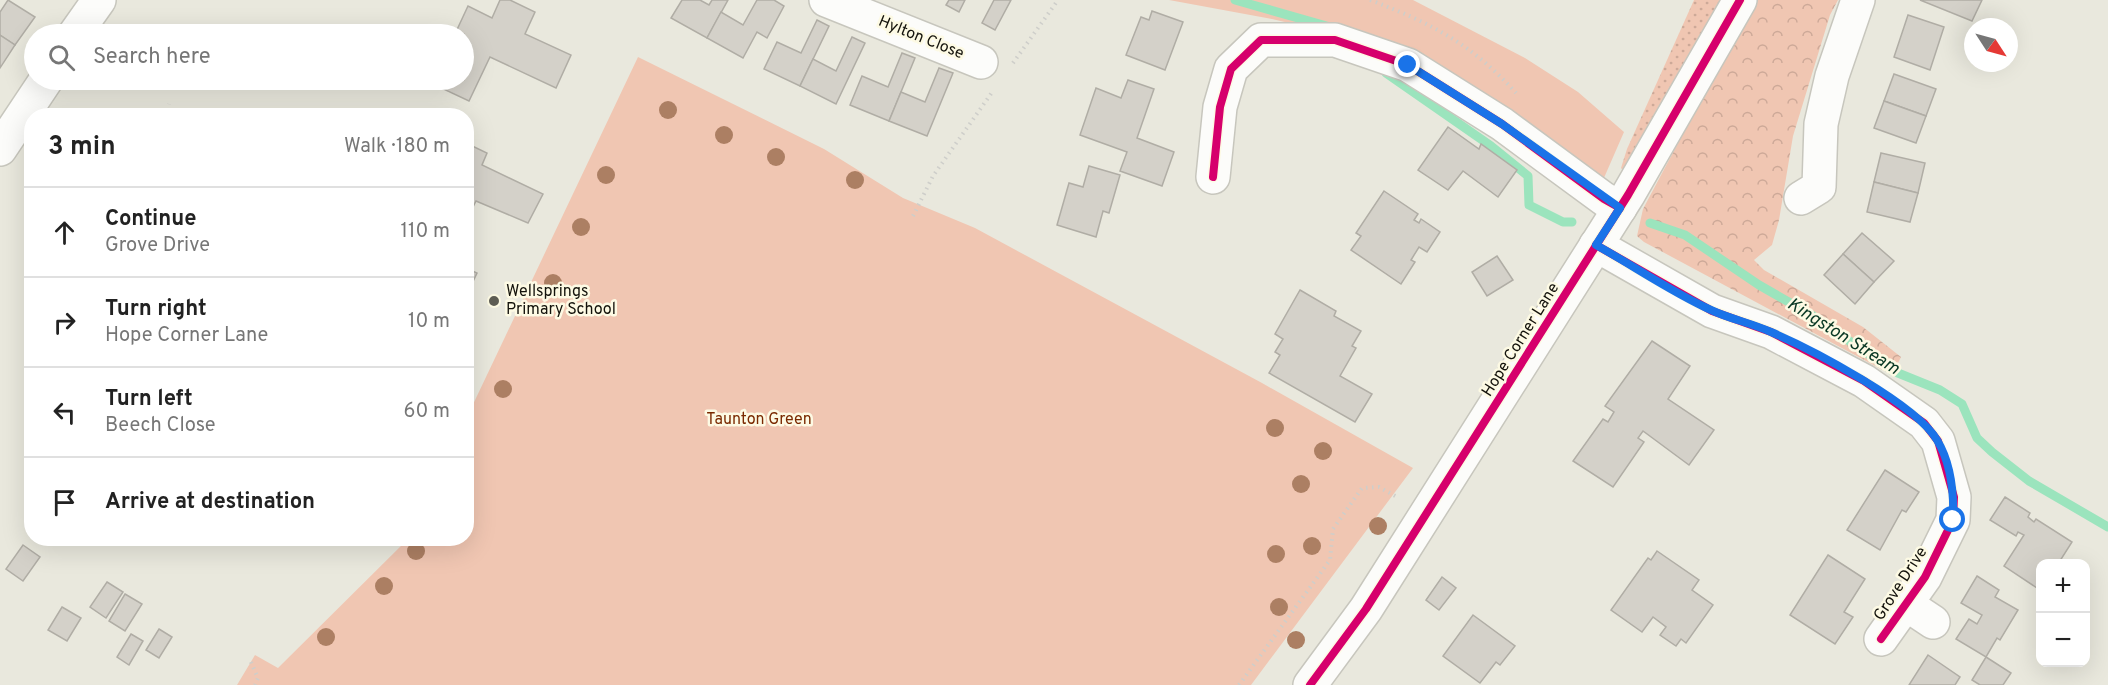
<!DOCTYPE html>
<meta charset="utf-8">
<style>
body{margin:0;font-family:Overpass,sans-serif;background:#f2f2f2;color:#222}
.controls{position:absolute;right:18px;bottom:18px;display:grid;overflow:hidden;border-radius:12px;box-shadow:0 6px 24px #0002}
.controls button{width:54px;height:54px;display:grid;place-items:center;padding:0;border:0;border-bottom:2px solid #e0e0e0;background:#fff;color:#222;font:30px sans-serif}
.compass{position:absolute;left:1964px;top:18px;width:54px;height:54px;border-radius:50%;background:#fff;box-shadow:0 6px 24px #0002;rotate:126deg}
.stop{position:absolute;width:18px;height:18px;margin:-14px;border:4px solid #1a73e8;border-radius:50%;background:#fff}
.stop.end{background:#1a73e8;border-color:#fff;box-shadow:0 2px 6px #0008}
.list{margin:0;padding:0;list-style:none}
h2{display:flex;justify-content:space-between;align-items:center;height:78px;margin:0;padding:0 24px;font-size:26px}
h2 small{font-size:20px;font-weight:400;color:#767676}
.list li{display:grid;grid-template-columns:39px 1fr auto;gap:18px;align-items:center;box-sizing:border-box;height:90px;padding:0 24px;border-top:2px solid #e0e0e0}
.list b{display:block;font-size:22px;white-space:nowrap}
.list p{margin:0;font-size:20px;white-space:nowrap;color:#767676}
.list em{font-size:20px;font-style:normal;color:#767676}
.icon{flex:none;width:33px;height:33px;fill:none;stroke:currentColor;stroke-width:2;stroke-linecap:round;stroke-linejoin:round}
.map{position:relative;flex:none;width:2108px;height:685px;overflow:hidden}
.search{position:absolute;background:#fff;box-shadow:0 6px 24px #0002;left:24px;top:24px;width:450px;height:66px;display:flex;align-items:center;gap:15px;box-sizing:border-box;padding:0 21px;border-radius:33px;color:#767676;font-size:22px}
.panel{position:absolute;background:#fff;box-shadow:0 6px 24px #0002;left:24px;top:108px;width:450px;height:438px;border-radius:24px}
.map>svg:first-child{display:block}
</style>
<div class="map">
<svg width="2108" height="685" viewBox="0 0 2108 685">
<defs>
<pattern id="grass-dots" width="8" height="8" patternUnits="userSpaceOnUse" patternTransform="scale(1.5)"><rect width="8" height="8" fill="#f0c6b2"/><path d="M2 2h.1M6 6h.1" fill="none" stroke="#cda998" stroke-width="1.8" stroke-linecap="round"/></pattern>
<pattern id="forest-crowns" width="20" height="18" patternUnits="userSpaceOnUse" patternTransform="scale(1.5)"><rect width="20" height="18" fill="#f0c6b2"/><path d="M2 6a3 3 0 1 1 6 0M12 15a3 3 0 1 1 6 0" fill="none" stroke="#cda998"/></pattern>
</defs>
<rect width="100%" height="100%" fill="#e9e8dd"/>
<path fill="url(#grass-dots)" d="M1694 0H1720L1636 158 1625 173 1621 168 1627 149Z"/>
<path fill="url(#forest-crowns)" d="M1754 0H1838L1830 15 1793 136 1779 220 1772 245 1754 260 1764 270 1863 327 1901 357 1892 375 1644 242 1637 236 1643 209Z"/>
<g fill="#f0c6b2">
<path d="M1169 0H1413L1525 58 1578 92 1624 132 1600 187 1400 49 1272 19Z"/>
<path d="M638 57 824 149 903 198 975 228 1262 383 1413 468 1251 685H237L255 655 278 668 408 539 466 538 467 417Z"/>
</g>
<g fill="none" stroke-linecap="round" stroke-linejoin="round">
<g stroke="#9be4bd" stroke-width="9">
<path d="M1235 0 1330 27"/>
<path d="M1386 73 1491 146 1528 176 1529 205 1563 222H1572"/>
<path d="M1650 223 1685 235 1759 285 1813 316 1893 371 1940 390 1962 404 1977 438 1992 452 2029 481 2108 527"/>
</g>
</g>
<g fill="#d4d1c9" stroke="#b0ada5" stroke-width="1.5">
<path d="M8 0 35 17 15 45 0 35V12Z"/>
<path d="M500 0H510L535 12 525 34 571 55 556 88 490 57 469 101 437 86 440 80H464V34H455L468 6 492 18Z"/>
<path d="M682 0H700L709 5 712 0H728L707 38 671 18Z"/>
<path d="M757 0H774L784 6 767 38 757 32 743 58 707 38 721 12 743 25Z"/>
<path d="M949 0H965L959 12 946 5Z"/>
<path d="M994 0H1011L995 30 982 23Z"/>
<path d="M1920 0H1982L1972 21Z"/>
<path d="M1152 11 1183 22 1165 70 1126 55 1141 17 1149 20Z"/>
<path d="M1908 15 1944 27 1930 70 1894 57Z"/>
<path d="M817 20 829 26 800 86 764 69 777 42 801 53Z"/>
<path d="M0 35 15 45 0 68Z"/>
<path d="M852 37 865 43 836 104 800 86 813 59 836 71Z"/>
<path d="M902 53 915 58 889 121 850 105 862 76 888 87Z"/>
<path d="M939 68 953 73 927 136 889 121 901 92 925 102Z"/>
<path d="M1894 74 1936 89 1926 116 1884 101Z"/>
<path d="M1128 80 1154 89 1137 138 1174 152 1162 186 1120 171 1127 152 1080 135 1096 88 1121 98Z"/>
<path d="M1884 101 1926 116 1916 143 1874 128Z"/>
<path d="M1448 127 1479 149 1481 144 1517 170 1498 197 1463 171 1448 190 1418 170Z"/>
<path d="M466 143 487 153 482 165 543 194 528 223 476 201 466 221Z"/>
<path d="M1881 153 1925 163 1918 193 1874 182Z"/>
<path d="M1089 166 1120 175 1109 213 1103 211 1096 237 1057 225 1069 183 1083 187Z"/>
<path d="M1874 182 1918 193 1910 222 1867 212Z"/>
<path d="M1384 191 1418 214 1414 220 1419 223 1421 219 1440 232 1427 252 1419 247 1411 260 1415 262 1401 284 1351 250 1361 236 1356 233Z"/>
<path d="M1862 233 1894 261 1874 282 1843 254Z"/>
<path d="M1843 254 1874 282 1855 304 1824 275Z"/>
<path d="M1497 256 1513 280 1487 296 1472 272Z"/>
<path d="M466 268 477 273 466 296Z"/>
<path d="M1300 290 1336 311 1334 316 1361 331 1352 346 1356 348 1340 376 1372 394 1355 422 1269 373 1280 355 1275 352 1283 339 1275 334Z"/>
<path d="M1652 341 1690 366 1668 399 1714 430 1689 465 1643 431 1638 438 1644 442 1613 487 1573 461 1603 419 1608 422 1614 412 1605 406Z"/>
<path d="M1885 470 1919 492 1906 512 1902 510 1880 550 1847 530Z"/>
<path d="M2005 497 2030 513 2028 517 2034 522 2036 519 2072 542 2058 564H2040V590L2004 566 2024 535 2018 532 2016 536 1990 520Z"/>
<path d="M23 545 40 557 23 581 6 569Z"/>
<path d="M1657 551 1699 580 1692 590 1713 605 1686 643 1681 639 1676 646 1660 635 1666 627 1653 617 1642 632 1611 610 1648 558 1651 560Z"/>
<path d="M1828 555 1865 579 1844 612 1853 617 1835 644 1790 615Z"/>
<path d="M1977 576 1999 590 1995 597 2018 610 2000 640 1997 638 1986 657 1956 639 1969 619 1977 624 1982 615 1961 603Z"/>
<path d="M1442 577 1456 588 1439 610 1426 600Z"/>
<path d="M107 582 123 592 106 618 90 607Z"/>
<path d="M125 594 142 604 125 631 109 621Z"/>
<path d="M62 607 81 618 67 641 48 630Z"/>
<path d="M1473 615 1515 646 1500 665 1496 662 1480 683 1443 656Z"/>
<path d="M159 629 172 637 159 658 146 650Z"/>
<path d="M131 634 143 641 129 665 117 657Z"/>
<path d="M1928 655 1960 677 1955 685H1909Z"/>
<path d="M1986 657 2011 673 2003 685H1980L1972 680Z"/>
</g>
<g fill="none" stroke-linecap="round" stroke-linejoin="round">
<defs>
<g id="minor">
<path d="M826 0 981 62"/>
<path d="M75 34 99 0"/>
<path d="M0 149 46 80"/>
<path d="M1213 177 1220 107 1231 69 1261 40H1335L1408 65 1502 124 1604 199 1620 208"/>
<path d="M1801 198 1819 187 1821 124 1832 76 1858 0"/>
<path d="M1596 245 1712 311 1771 332 1864 381 1924 423 1938 441 1954 497 1953 520 1925 577 1881 639"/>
<path d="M1906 604 1933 622"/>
<path d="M1310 685 1366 609 1628 195 1740 0"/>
</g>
</defs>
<use href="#minor" stroke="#c7c6bd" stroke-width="36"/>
<g stroke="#cececa" stroke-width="4" stroke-dasharray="1.5 4.5" stroke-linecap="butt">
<path d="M1370 0C1431 23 1472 44 1516 93"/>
<path d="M1013 63 1058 0"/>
<path d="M166 116 169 104"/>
<path d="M913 216 933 176 993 91"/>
<path d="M251 662 258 678 255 685"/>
<path d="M1239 685 1330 560 1333 529 1362 488 1379 487 1399 498"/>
</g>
<use href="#minor" stroke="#fcfcfa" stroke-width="33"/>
<defs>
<g id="cycleway">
<path d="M1213 177 1220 107 1231 69 1261 40H1335L1408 65 1502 124 1604 199 1620 208"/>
<path d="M1596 245 1712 311 1771 332 1864 381 1924 423 1938 441 1954 497 1953 520 1925 577 1881 639"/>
<path d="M1310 685 1366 609 1628 195 1740 0"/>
</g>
</defs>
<use href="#cycleway" stroke="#fdfae4" stroke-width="11"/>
<use href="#cycleway" stroke="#d6006c" stroke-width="8"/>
</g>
<g fill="#ac7f63">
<circle cx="668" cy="110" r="9"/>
<circle cx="724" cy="135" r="9"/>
<circle cx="776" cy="157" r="9"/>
<circle cx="606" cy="175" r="9"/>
<circle cx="855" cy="180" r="9"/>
<circle cx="581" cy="227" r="9"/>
<circle cx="553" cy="283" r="9"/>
<circle cx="503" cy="389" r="9"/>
<circle cx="1275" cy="428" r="9"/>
<circle cx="1323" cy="451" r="9"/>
<circle cx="1301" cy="484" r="9"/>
<circle cx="1378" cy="526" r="9"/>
<circle cx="1312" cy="546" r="9"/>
<circle cx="416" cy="551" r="9"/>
<circle cx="1276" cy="554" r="9"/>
<circle cx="384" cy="586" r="9"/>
<circle cx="1279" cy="607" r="9"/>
<circle cx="326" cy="637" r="9"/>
<circle cx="1296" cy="640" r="9"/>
</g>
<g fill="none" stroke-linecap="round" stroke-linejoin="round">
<path stroke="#1a73e8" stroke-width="8" d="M1408 65 1502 124 1620 208 1596 245C1634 266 1671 292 1711 310 1730 319 1751 323 1771 332 1811 349 1916 404 1937 440 1951 463 1954 494 1953 520"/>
</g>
<circle fill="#5e5d54" stroke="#fdfae4" stroke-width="2" cx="494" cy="301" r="6"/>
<g text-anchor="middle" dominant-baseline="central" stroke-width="5" stroke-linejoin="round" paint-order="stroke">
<g font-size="16" fill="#13120b" stroke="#fdfae4">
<text transform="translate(921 38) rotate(22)">Hylton Close</text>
<text transform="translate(1521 340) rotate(-58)">Hope Corner Lane</text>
<text transform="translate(1901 584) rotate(-57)">Grove Drive</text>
</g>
<g font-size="16" fill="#13120b" stroke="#fdfae4" text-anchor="start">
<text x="506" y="292">Wellsprings<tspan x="506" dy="18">Primary School</tspan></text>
</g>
<g font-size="16" fill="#7a2900" stroke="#fdfae4">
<text x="759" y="420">Taunton Green</text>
</g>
<g font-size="18" font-style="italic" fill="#083723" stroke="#fdfae4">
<text transform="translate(1843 337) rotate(32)">Kingston Stream</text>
</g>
</g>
</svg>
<div class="controls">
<button>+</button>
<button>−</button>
</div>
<svg class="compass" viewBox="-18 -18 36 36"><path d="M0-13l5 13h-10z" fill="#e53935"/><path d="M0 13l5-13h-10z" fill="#767676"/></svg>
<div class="stop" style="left:1953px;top:520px"></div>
<div class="stop end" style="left:1408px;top:65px"></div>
<div class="search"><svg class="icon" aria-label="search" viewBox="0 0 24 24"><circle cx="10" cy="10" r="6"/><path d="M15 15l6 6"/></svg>Search here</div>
<section class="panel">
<h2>3 min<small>Walk · 180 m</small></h2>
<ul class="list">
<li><svg class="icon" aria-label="ahead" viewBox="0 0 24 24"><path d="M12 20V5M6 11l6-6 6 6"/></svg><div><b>Continue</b><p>Grove Drive</p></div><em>110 m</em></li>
<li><svg class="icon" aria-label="right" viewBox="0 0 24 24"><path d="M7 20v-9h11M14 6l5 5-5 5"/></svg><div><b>Turn right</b><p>Hope Corner Lane</p></div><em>10 m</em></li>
<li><svg class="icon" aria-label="left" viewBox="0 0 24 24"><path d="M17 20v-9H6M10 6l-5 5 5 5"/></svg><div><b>Turn left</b><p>Beech Close</p></div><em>60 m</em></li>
<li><svg class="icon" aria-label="arrive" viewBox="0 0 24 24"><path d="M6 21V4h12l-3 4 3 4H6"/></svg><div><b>Arrive at destination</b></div></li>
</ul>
</section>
</div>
